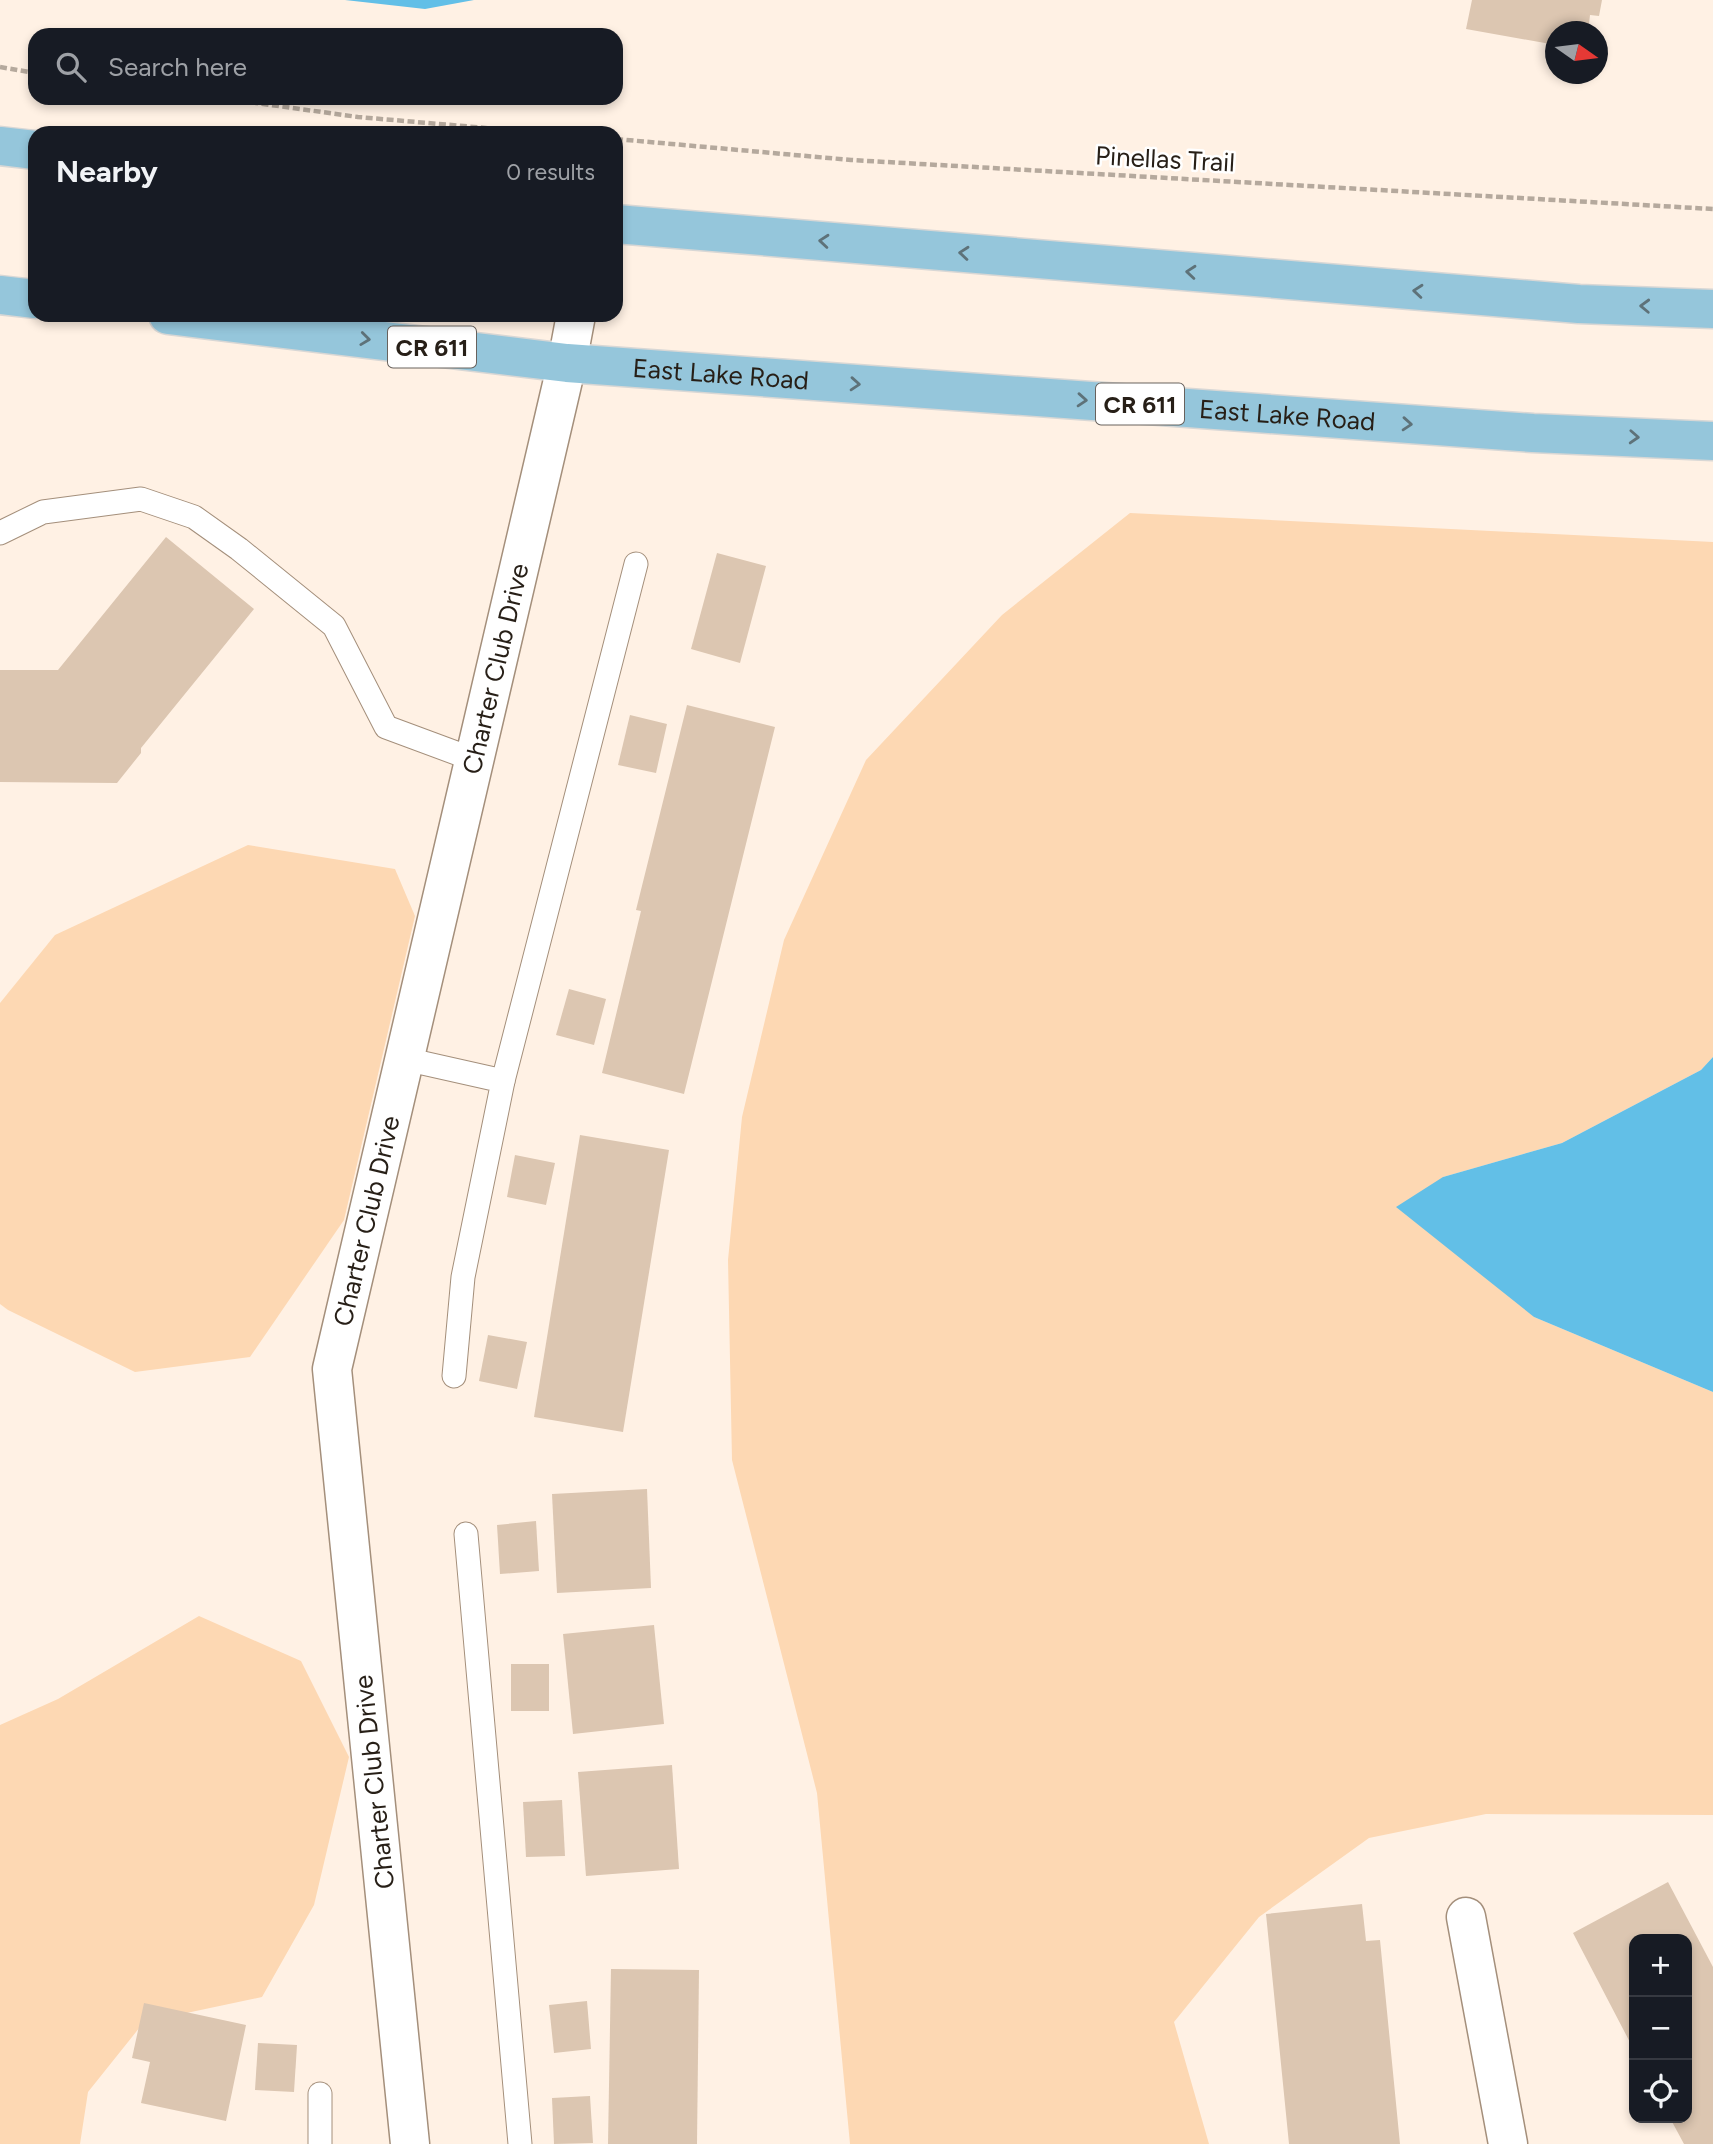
<!DOCTYPE html>
<meta charset="utf-8">
<style>
body{margin:0;font-family:Figtree,sans-serif;background:#20242c;color:#f1f3f6}
.controls{position:absolute;right:21px;bottom:21px;display:grid;overflow:hidden;border-radius:14px;box-shadow:0 4px 10px #0003}
.controls button{width:63px;height:63px;display:grid;place-items:center;padding:0;border:0;border-bottom:2px solid #363941;background:#171b24;color:#f1f3f6;font:35px sans-serif}
.compass{position:absolute;left:1545px;top:21px;width:63px;height:63px;border-radius:50%;background:#171b24;box-shadow:0 4px 10px #0003;rotate:104deg}
.list{margin:0;padding:0;list-style:none}
h2{display:flex;justify-content:space-between;align-items:center;height:91px;margin:0;padding:0 28px;font-size:30px}
h2 small{font-size:23px;font-weight:400;color:#9ea1a6}
.icon{flex:none;width:38px;height:38px;fill:none;stroke:currentColor;stroke-width:2;stroke-linecap:round;stroke-linejoin:round}
.map{position:relative;flex:none;width:1713px;height:2144px;overflow:hidden}
.search{position:absolute;background:#171b24;box-shadow:0 4px 10px #0003;left:28px;top:28px;width:595px;height:77px;display:flex;align-items:center;gap:18px;box-sizing:border-box;padding:0 24px;border-radius:21px;color:#9ea1a6;font-size:26px}
.panel{position:absolute;background:#171b24;box-shadow:0 4px 10px #0003;left:28px;top:126px;width:595px;height:196px;border-radius:21px}
.map>svg:first-child{display:block}
</style>
<div class="map">
<svg width="1713" height="2144" viewBox="0 0 1713 2144">
<rect width="100%" height="100%" fill="#fff1e4"/>
<g fill="#fdd8b3">
<path d="M1130 513 1713 542V1057L1701 1070 1562 1143 1443 1177 1534 1317 1713 1392V1815L1486 1814 1369 1838 1259 1917 1174 2022 1209 2144H850L817 1793 732 1460 728 1260 742 1117 784 940 866 760 1002 615Z"/>
<path d="M248 845 395 869 415 916 344 1220 250 1357 135 1372 8 1310 0 1304V1003L55 935Z"/>
<path d="M199 1616 301 1661 349 1757 314 1905 262 1997 144 2022 88 2092 80 2144H0V1725L58 1699Z"/>
</g>
<g fill="#62bfe7">
<path d="M345 0H474L425 9Z"/>
<path d="M1713 1057V1392L1534 1317 1396 1207 1443 1177 1562 1143 1701 1070Z"/>
</g>
<g fill="#dcc6b1">
<path d="M1472 0H1602L1599 16 1590 15 1588 32H1556V45L1466 29Z"/>
<path d="M166 537 254 609 141 748V753L117 783 0 782V670H58Z"/>
<path d="M717 553 766 566 740 663 691 649Z"/>
<path d="M687 705 775 727 684 1094 602 1073 641 911 636 910Z"/>
<path d="M630 715 667 724 656 773 618 765Z"/>
<path d="M569 989 606 999 594 1045 556 1035Z"/>
<path d="M580 1135 669 1150 623 1432 534 1417Z"/>
<path d="M515 1155 555 1163 546 1205 507 1197Z"/>
<path d="M488 1335 527 1342 517 1389 479 1381Z"/>
<path d="M647 1489 651 1588 557 1593 552 1494Z"/>
<path d="M536 1521 539 1571 500 1574 497 1525Z"/>
<path d="M654 1625 664 1724 573 1734 563 1634Z"/>
<rect x="511" y="1664" width="38" height="47"/>
<path d="M672 1765 679 1869 586 1876 578 1772Z"/>
<path d="M562 1800 565 1856 526 1857 523 1802Z"/>
<path d="M1668 1882 1713 1967V2144H1684L1670 2118H1687V1939H1634V2050L1573 1933Z"/>
<path d="M1362 1904 1366 1941 1380 1940 1400 2144H1289L1266 1914Z"/>
<path d="M611 1969 699 1970 697 2144H608Z"/>
<path d="M587 2001 591 2049 554 2053 549 2005Z"/>
<path d="M144 2003 246 2025 226 2121 141 2103 150 2062 132 2058Z"/>
<path d="M258 2043 297 2045 294 2092 255 2090Z"/>
<path d="M590 2096 593 2143 554 2144 552 2098Z"/>
</g>
<g fill="none" stroke-linecap="round" stroke-linejoin="round">
<defs>
<g id="service">
<path d="M0 533 43 512 141 499 194 517 239 549 334 626 386 727 475 760"/>
<path d="M405 1059 503 1081 463 1277 454 1376"/>
<path d="M503 1081 636 564"/>
<path d="M466 1534 520 2144"/>
<path d="M320 2144V2094"/>
</g>
<path id="minor" d="M1466 1917 1508 2144"/>
<g id="tertiary">
<path id="s1" d="M410 2144 332 1369 567 363 576 315"/>
</g>
<g id="primary">
<path d="M0 146 35 150"/>
<path d="M616 224 1579 304 1713 309"/>
<path d="M0 295 35 299"/>
<path id="s2" d="M168 315 567 363 1533 433 1713 441"/>
</g>
</defs>
<use href="#service" stroke="#a48f7b" stroke-width="25"/>
<use href="#minor" stroke="#a48f7b" stroke-width="41"/>
<use href="#tertiary" stroke="#a48f7b" stroke-width="41"/>
<use href="#primary" stroke="#d8d7d5" stroke-width="41"/>
<g stroke="#b5a99d" stroke-width="4.5" stroke-dasharray="7 3.5" stroke-linecap="butt">
<path d="M0 67 35 73"/>
<path d="M220 98 358 117 544 133"/>
<path d="M616 139 851 160 1713 209"/>
</g>
<use href="#service" stroke="#fff" stroke-width="23"/>
<use href="#minor" stroke="#fff" stroke-width="38"/>
<use href="#tertiary" stroke="#fff" stroke-width="38"/>
<use href="#primary" stroke="#95c6db" stroke-width="38"/>
</g>
<defs><path id="oneway-chevron" d="M-2-3.5L2.5 0L-2 3.5" fill="none" stroke-width="1.6" stroke-linecap="round" stroke-linejoin="round" transform="scale(1.75)"/></defs>
<g stroke="#5e7279">
<use href="#oneway-chevron" transform="translate(824 241) rotate(-175)"/>
<use href="#oneway-chevron" transform="translate(964 253) rotate(-175)"/>
<use href="#oneway-chevron" transform="translate(1191 272) rotate(-175)"/>
<use href="#oneway-chevron" transform="translate(1418 291) rotate(-175)"/>
<use href="#oneway-chevron" transform="translate(1645 306) rotate(-178)"/>
<use href="#oneway-chevron" transform="translate(365 339) rotate(7)"/>
<use href="#oneway-chevron" transform="translate(855 384) rotate(4)"/>
<use href="#oneway-chevron" transform="translate(1082 400) rotate(4)"/>
<use href="#oneway-chevron" transform="translate(1407 424) rotate(4)"/>
<use href="#oneway-chevron" transform="translate(1634 437) rotate(3)"/>
</g>
<g text-anchor="middle" dominant-baseline="central" stroke-width="5" stroke-linejoin="round" paint-order="stroke">
<g fill="#fff" stroke="#68625d" stroke-width="2">
<rect x="388" y="326.5" width="88" height="41" rx="5"/>
<rect x="1096" y="383.5" width="88" height="41" rx="5"/>
</g>
<g font-size="24" font-weight="bold" fill="#271f17">
<text x="432" y="347">CR 611</text>
<text x="1140" y="404">CR 611</text>
</g>
<g font-size="26" fill="#271f17" stroke="#fff">
<text transform="translate(1165 159) rotate(3)">Pinellas Trail</text>
<text stroke="none"><textPath href="#s2" startOffset="556">East Lake Road</textPath></text>
<text stroke="none"><textPath href="#s2" startOffset="1124">East Lake Road</textPath></text>
<text stroke="none"><textPath href="#s1" startOffset="1498">Charter Club Drive</textPath></text>
<text stroke="none"><textPath href="#s1" startOffset="931">Charter Club Drive</textPath></text>
<text transform="translate(374 1782) rotate(-96)">Charter Club Drive</text>
</g>
</g>
</svg>
<div class="controls">
<button>+</button>
<button>−</button>
<button><svg class="icon" aria-label="locate" viewBox="0 0 24 24"><circle cx="12" cy="12" r="6"/><path d="M12 2v4M12 18v4M2 12h4M18 12h4"/></svg></button>
</div>
<svg class="compass" viewBox="-18 -18 36 36"><path d="M0-13l5 13h-10z" fill="#e53935"/><path d="M0 13l5-13h-10z" fill="#9ea1a6"/></svg>
<div class="search"><svg class="icon" aria-label="search" viewBox="0 0 24 24"><circle cx="10" cy="10" r="6"/><path d="M15 15l6 6"/></svg>Search here</div>
<section class="panel">
<h2>Nearby<small>0 results</small></h2>
<ul class="list">
</ul>
</section>
</div>
